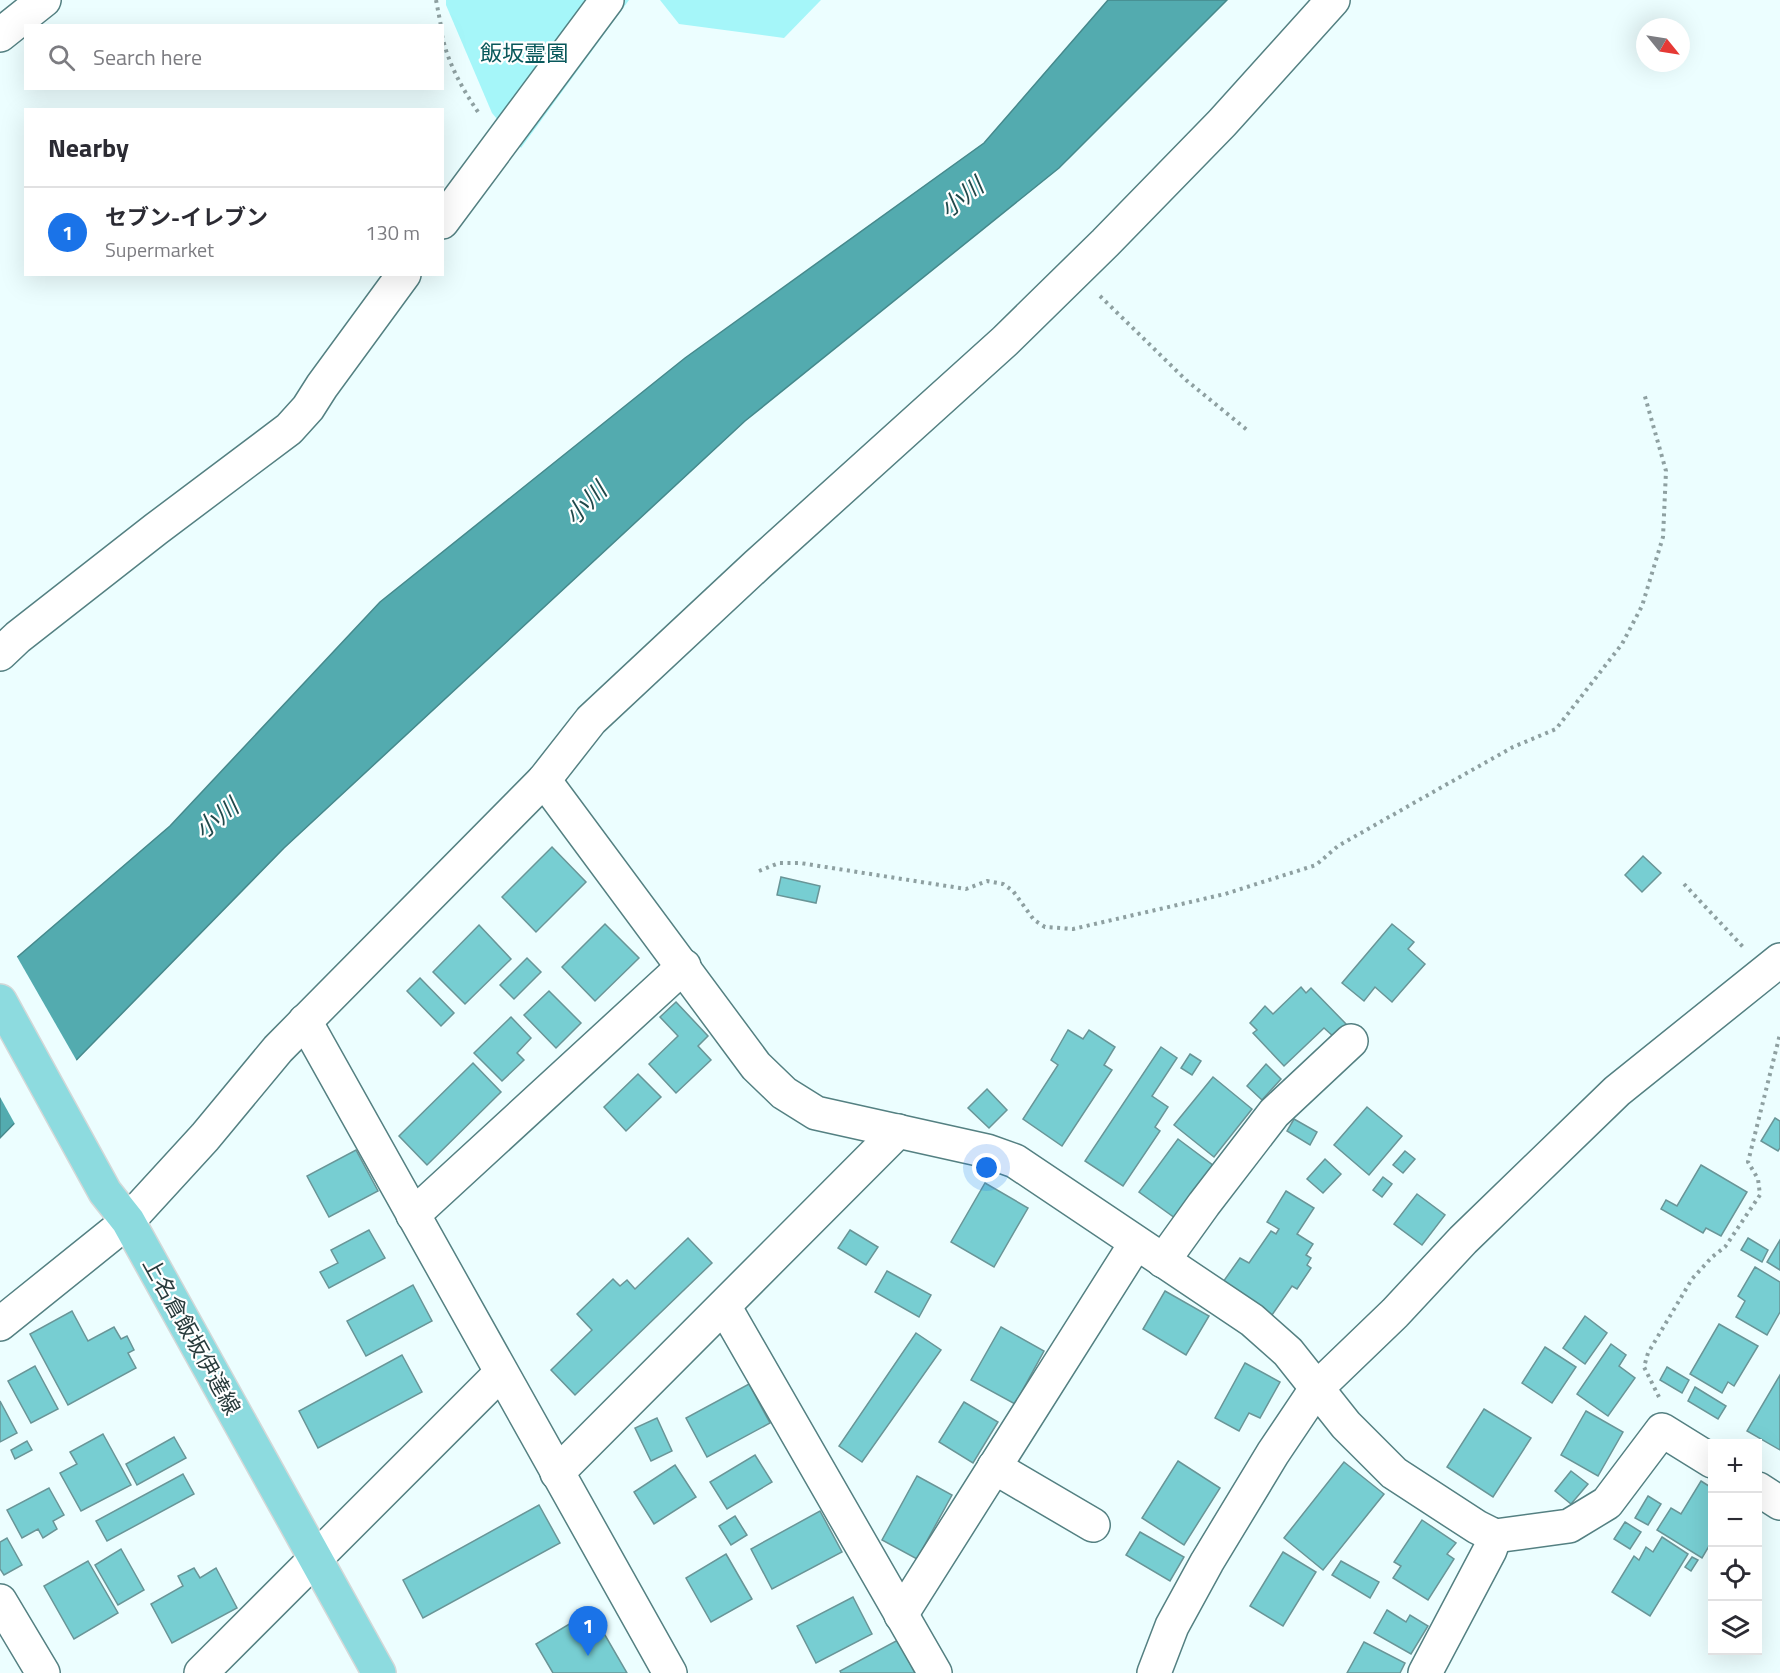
<!DOCTYPE html>
<meta charset="utf-8">
<style>
body{margin:0;font-family:"Titillium Web","Noto Sans JP",sans-serif;background:#f7f7f7;color:#2b2b33}
.controls{position:absolute;right:18px;bottom:18px;display:grid;overflow:hidden;border-radius:0px;box-shadow:0 6px 24px #0002}
.controls button{width:54px;height:54px;display:grid;place-items:center;padding:0;border:0;border-bottom:2px solid #e1e1e2;background:#fff;color:#2b2b33;font:30px sans-serif}
.compass{position:absolute;left:1636px;top:18px;width:54px;height:54px;border-radius:50%;background:#fff;box-shadow:0 6px 24px #0002;rotate:120deg}
.you{position:absolute;left:987px;top:1168px;width:21px;height:21px;margin:-15px;border:4px solid #fff;border-radius:50%;background:#1a73e8;box-shadow:0 0 0 9px #1a73e833}
.badge{display:grid;place-items:center;width:39px;height:39px;border-radius:50%;background:#1a73e8;color:#fff;font-size:20px;font-weight:700}
.pin{position:absolute;translate:-50% -50px;filter:drop-shadow(0 2px 3px #0008)}
.pin::after{content:'';position:absolute;top:32px;width:21px;height:18px;background:inherit;clip-path:polygon(0 0,100% 0,50% 100%)}
.list{margin:0;padding:0;list-style:none}
h2{display:flex;justify-content:space-between;align-items:center;height:78px;margin:0;padding:0 24px;font-size:26px}
h2 small{font-size:20px;font-weight:400;color:#7c7c81}
.list li{display:grid;grid-template-columns:39px 1fr auto;gap:18px;align-items:center;box-sizing:border-box;height:90px;padding:0 24px;border-top:2px solid #e1e1e2}
.list b{display:block;font-size:22px;white-space:nowrap}
.list p{margin:0;font-size:20px;white-space:nowrap;color:#7c7c81}
.list em{font-size:20px;font-style:normal;color:#7c7c81}
.icon{flex:none;width:33px;height:33px;fill:none;stroke:currentColor;stroke-width:2;stroke-linecap:round;stroke-linejoin:round}
.map{position:relative;flex:none;width:1780px;height:1673px;overflow:hidden}
.search{position:absolute;background:#fff;box-shadow:0 6px 24px #0002;left:24px;top:24px;width:420px;height:66px;display:flex;align-items:center;gap:15px;box-sizing:border-box;padding:0 21px;border-radius:0px;color:#7c7c81;font-size:22px}
.panel{position:absolute;background:#fff;box-shadow:0 6px 24px #0002;left:24px;top:108px;width:420px;height:168px;border-radius:0px}
.map>svg:first-child{display:block}
</style>
<div class="map">
<svg width="1780" height="1673" viewBox="0 0 1780 1673">
<rect width="100%" height="100%" fill="#ecfeff"/>
<g fill="#a5f6f9">
<path d="M446 0H629L521 148 492 113 446 5Z"/>
<path d="M660 0H821L784 38 679 24Z"/>
</g>
<path fill="#53abaf" stroke="#46898c" stroke-width="1.5" d="M1108 0H1227L1059 168 745 421 284 848 0 1138V972L170 826 380 602 685 358 984 143Z"/>
<path fill="#ecfeff" d="M16 955 78 1063 16 1126 0 1097V968Z"/>
<g fill="#77ced2" stroke="#699597" stroke-width="1.5">
<path d="M552 847 586 882 536 932 502 897Z"/>
<path d="M1643 856 1661 873 1642 892 1625 875Z"/>
<path d="M781 877 820 886 816 903 777 895Z"/>
<path d="M605 924 639 958 595 1001 562 967Z"/>
<path d="M1392 924 1414 942 1408 949 1425 964 1392 1002 1375 987 1364 1001 1342 983Z"/>
<path d="M479 925 511 959 465 1004 433 972Z"/>
<path d="M527 958 541 972 514 999 500 985Z"/>
<path d="M420 978 454 1013 441 1026 407 991Z"/>
<path d="M1301 987 1306 993 1311 988 1347 1025 1334 1037 1324 1028 1284 1066 1253 1033 1257 1030 1250 1023 1265 1006 1273 1014Z"/>
<path d="M549 991 581 1023 556 1048 524 1015Z"/>
<path d="M676 1002 708 1036 698 1046 711 1060 676 1093 649 1064 678 1036 660 1017Z"/>
<path d="M511 1017 531 1038 517 1053 524 1060 502 1081 474 1053Z"/>
<path d="M1068 1030 1083 1039 1089 1030 1115 1047 1104 1065 1112 1070 1062 1146 1023 1119 1058 1065 1051 1060Z"/>
<path d="M1161 1047 1177 1058 1152 1096 1168 1107 1155 1127 1160 1131 1123 1186 1085 1161Z"/>
<path d="M1190 1054 1201 1061 1192 1075 1181 1068Z"/>
<path d="M473 1063 501 1092 427 1165 399 1136Z"/>
<path d="M1266 1064 1281 1079 1262 1100 1247 1086Z"/>
<path d="M638 1074 661 1097 626 1131 604 1107Z"/>
<path d="M1213 1077 1252 1109 1214 1157 1174 1125Z"/>
<path d="M987 1089 1007 1110 989 1128 968 1108Z"/>
<path d="M1367 1107 1402 1136 1369 1175 1334 1145Z"/>
<path d="M1775 1118 1780 1121V1148L1778 1151 1761 1141Z"/>
<path d="M1294 1119 1317 1132 1310 1145 1287 1131Z"/>
<path d="M1178 1139 1214 1166 1175 1218 1139 1192Z"/>
<path d="M356 1150 378 1191 329 1217 307 1176Z"/>
<path d="M1405 1151 1415 1159 1403 1173 1393 1165Z"/>
<path d="M1325 1159 1341 1174 1323 1193 1307 1179Z"/>
<path d="M1701 1165 1747 1192 1721 1236 1706 1228 1703 1233 1661 1209 1666 1200 1677 1206Z"/>
<path d="M1383 1177 1392 1184 1382 1197 1373 1190Z"/>
<path d="M985 1183 1028 1208 994 1267 951 1242Z"/>
<path d="M1286 1191 1314 1208 1297 1234 1313 1244 1306 1255 1311 1258 1307 1265 1311 1268 1297 1289 1292 1286 1272 1315 1223 1282 1240 1258 1249 1263 1271 1231 1276 1234 1279 1229 1267 1222Z"/>
<path d="M1417 1194 1445 1215 1422 1245 1394 1224Z"/>
<path d="M369 1230 385 1258 329 1288 320 1272 338 1263 331 1250Z"/>
<path d="M850 1230 878 1247 866 1265 838 1248Z"/>
<path d="M688 1238 712 1263 575 1395 551 1370 592 1330 577 1314 613 1279 620 1286 627 1280 635 1289Z"/>
<path d="M1748 1238 1768 1250 1762 1262 1741 1250Z"/>
<path d="M1780 1240V1270L1767 1262Z"/>
<path d="M1755 1267 1780 1282V1312L1767 1335 1736 1317 1745 1301 1738 1296Z"/>
<path d="M887 1271 931 1295 919 1317 875 1292Z"/>
<path d="M413 1285 432 1321 366 1356 347 1321Z"/>
<path d="M1165 1291 1209 1316 1186 1355 1143 1329Z"/>
<path d="M72 1311 88 1341 114 1327 121 1339 127 1336 134 1350 128 1353 136 1368 68 1405 30 1334Z"/>
<path d="M1585 1316 1607 1333 1585 1364 1563 1348Z"/>
<path d="M1719 1324 1758 1346 1734 1386 1728 1382 1722 1393 1690 1374Z"/>
<path d="M1001 1327 1044 1351 1015 1404 971 1380Z"/>
<path d="M916 1333 941 1350 862 1462 839 1446Z"/>
<path d="M1611 1344 1626 1355 1619 1366 1635 1378 1608 1416 1577 1394Z"/>
<path d="M1545 1347 1576 1367 1552 1403 1522 1383Z"/>
<path d="M402 1355 422 1392 318 1448 299 1411Z"/>
<path d="M1245 1363 1280 1382 1260 1418 1249 1413 1239 1431 1215 1418Z"/>
<path d="M35 1366 58 1409 31 1423 8 1381Z"/>
<path d="M1667 1367 1689 1380 1682 1393 1660 1380Z"/>
<path d="M1780 1375V1450L1747 1431Z"/>
<path d="M749 1384 770 1423 707 1457 686 1418Z"/>
<path d="M1695 1387 1726 1406 1718 1419 1688 1401Z"/>
<path d="M0 1401 17 1433 0 1442Z"/>
<path d="M964 1402 998 1422 973 1463 939 1442Z"/>
<path d="M1484 1409 1531 1438 1493 1497 1447 1467Z"/>
<path d="M1586 1411 1623 1432 1598 1476 1561 1455Z"/>
<path d="M657 1418 672 1451 651 1461 635 1428Z"/>
<path d="M103 1434 131 1485 81 1511 60 1473 77 1464 70 1452Z"/>
<path d="M174 1437 186 1458 137 1485 126 1464Z"/>
<path d="M27 1441 32 1450 15 1459 11 1450Z"/>
<path d="M755 1455 772 1482 727 1509 710 1482Z"/>
<path d="M1178 1461 1220 1488 1184 1545 1142 1518Z"/>
<path d="M1344 1462 1384 1494 1323 1570 1284 1538Z"/>
<path d="M675 1465 696 1497 654 1524 634 1492Z"/>
<path d="M1571 1471 1588 1484 1571 1504 1555 1491Z"/>
<path d="M183 1474 194 1494 107 1541 96 1521Z"/>
<path d="M917 1476 952 1495 917 1559 882 1540Z"/>
<path d="M1701 1481 1712 1488V1541L1702 1558 1657 1530 1671 1508 1681 1514Z"/>
<path d="M49 1488 64 1515 53 1521 57 1529 43 1538 38 1529 22 1538 7 1510Z"/>
<path d="M1648 1496 1661 1504 1648 1525 1635 1518Z"/>
<path d="M539 1505 560 1543 423 1618 403 1580Z"/>
<path d="M820 1511 842 1552 772 1589 751 1549Z"/>
<path d="M735 1516 747 1535 731 1545 719 1526Z"/>
<path d="M1422 1520 1456 1543 1447 1554 1454 1559 1428 1600 1393 1578 1401 1566 1394 1562Z"/>
<path d="M1625 1522 1641 1532 1630 1549 1614 1539Z"/>
<path d="M1140 1532 1184 1557 1170 1581 1126 1555Z"/>
<path d="M1662 1537 1688 1554 1650 1616 1612 1592 1634 1556 1639 1560 1646 1547 1653 1552Z"/>
<path d="M7 1538 22 1565 4 1575 0 1569V1542Z"/>
<path d="M121 1549 144 1590 118 1605 95 1565Z"/>
<path d="M1283 1552 1316 1572 1283 1626 1250 1606Z"/>
<path d="M726 1554 752 1599 711 1622 686 1578Z"/>
<path d="M1692 1557 1698 1560 1691 1571 1685 1567Z"/>
<path d="M88 1561 118 1613 74 1639 44 1586Z"/>
<path d="M1341 1561 1379 1582 1370 1598 1332 1575Z"/>
<path d="M194 1568 200 1578 216 1568 237 1608 172 1643 151 1604 183 1586 178 1576Z"/>
<path d="M853 1597 872 1634 816 1663 797 1626Z"/>
<path d="M1387 1610 1406 1622 1410 1615 1428 1626 1411 1654 1374 1633Z"/>
<path d="M591 1611 627 1673H553L536 1644Z"/>
<path d="M898 1640 915 1673H841L840 1671Z"/>
<path d="M1364 1642 1405 1663 1400 1673H1347Z"/>
</g>
<g fill="none" stroke-linecap="round" stroke-linejoin="round">
<defs>
<g id="minor">
<path d="M0 35 44 0"/>
<path d="M442 222 607 0"/>
<path d="M0 654 18 637 156 529 289 429 308 408 322 386 404 274"/>
<path d="M544 780 756 1066 784 1093 816 1113 987 1151 1015 1161 1252 1320 1288 1352 1346 1425 1394 1473 1477 1527 1495 1536 1569 1526 1607 1503 1662 1430 1712 1461"/>
<path d="M305 1021 670 1673"/>
<path d="M413 1215 684 966"/>
<path d="M1163 1261 1204 1204 1274 1113 1351 1041"/>
<path d="M724 1306 935 1673"/>
<path d="M0 1324 128 1221 205 1137 278 1049 544 780 591 720 757 565 1005 341 1105 243 1222 123 1333 0"/>
<path d="M994 1467 1093 1525"/>
<path d="M557 1473 898 1131"/>
<path d="M1758 1489 1780 1503"/>
<path d="M0 1601 43 1673"/>
<path d="M901 1615 1136 1243"/>
<path d="M201 1673 501 1373"/>
<path d="M1154 1673 1172 1626 1207 1562 1273 1453 1316 1389 1395 1313 1463 1240 1617 1091 1780 960"/>
<path d="M1425 1673 1490 1550 1495 1536"/>
</g>
<path id="major" d="M0 1001 105 1192 128 1221 379 1673"/>
</defs>
<use href="#minor" stroke="#548082" stroke-width="36"/>
<use href="#major" stroke="#d4d8d8" stroke-width="36"/>
<g stroke="#8ea0a1" stroke-width="4" stroke-dasharray="3 4.5" stroke-linecap="butt">
<path d="M436 0 441 26"/>
<path d="M442 35C448 64 463 90 480 115"/>
<path d="M1100 296 1186 380 1247 430"/>
<path d="M759 871 779 863H800L966 889 987 881 1003 884 1013 891 1034 920 1045 927 1073 929 1225 894 1316 865 1338 846 1419 800 1513 747 1556 729 1622 644 1642 606 1663 537 1666 471 1644 393"/>
<path d="M1684 884 1744 948"/>
<path d="M1659 1397 1644 1367 1648 1353 1692 1279 1712 1257 1725 1247 1760 1195 1758 1179 1748 1162 1780 1034"/>
</g>
<use href="#minor" stroke="#fff" stroke-width="33"/>
<use href="#major" stroke="#8ddbdf" stroke-width="33"/>
</g>
<g text-anchor="middle" dominant-baseline="central" stroke-width="4.5" stroke-linejoin="round" paint-order="stroke">
<g font-size="22" fill="#08585b" stroke="#fff">
<text x="524" y="53">飯坂霊園</text>
</g>
<g font-size="22" fill="#283b3c" stroke="#fff">
<text transform="translate(192 1336) rotate(61)">上名倉飯坂伊達線</text>
</g>
<g font-size="24" font-style="italic" fill="#20494b" stroke="#fff">
<text transform="translate(961 197) rotate(-38)">小川</text>
<text transform="translate(585 503) rotate(-45)">小川</text>
<text transform="translate(216 818) rotate(-39)">小川</text>
</g>
</g>
</svg>
<div class="controls">
<button>+</button>
<button>−</button>
<button><svg class="icon" aria-label="locate" viewBox="0 0 24 24"><circle cx="12" cy="12" r="6"/><path d="M12 2v4M12 18v4M2 12h4M18 12h4"/></svg></button>
<button><svg class="icon" aria-label="layers" viewBox="0 0 24 24"><path d="M12 4l9 5-9 5-9-5zM3 14l9 5 9-5"/></svg></button>
</div>
<svg class="compass" viewBox="-18 -18 36 36"><path d="M0-13l5 13h-10z" fill="#e53935"/><path d="M0 13l5-13h-10z" fill="#7c7c81"/></svg>
<div class="you"></div>
<div class="pin badge" style="left:588px;top:1656px">1</div>
<div class="search"><svg class="icon" aria-label="search" viewBox="0 0 24 24"><circle cx="10" cy="10" r="6"/><path d="M15 15l6 6"/></svg>Search here</div>
<section class="panel">
<h2>Nearby<small></small></h2>
<ul class="list">
<li><span class="badge">1</span><div><b>セブン-イレブン</b><p>Supermarket</p></div><em>130 m</em></li>
</ul>
</section>
</div>
